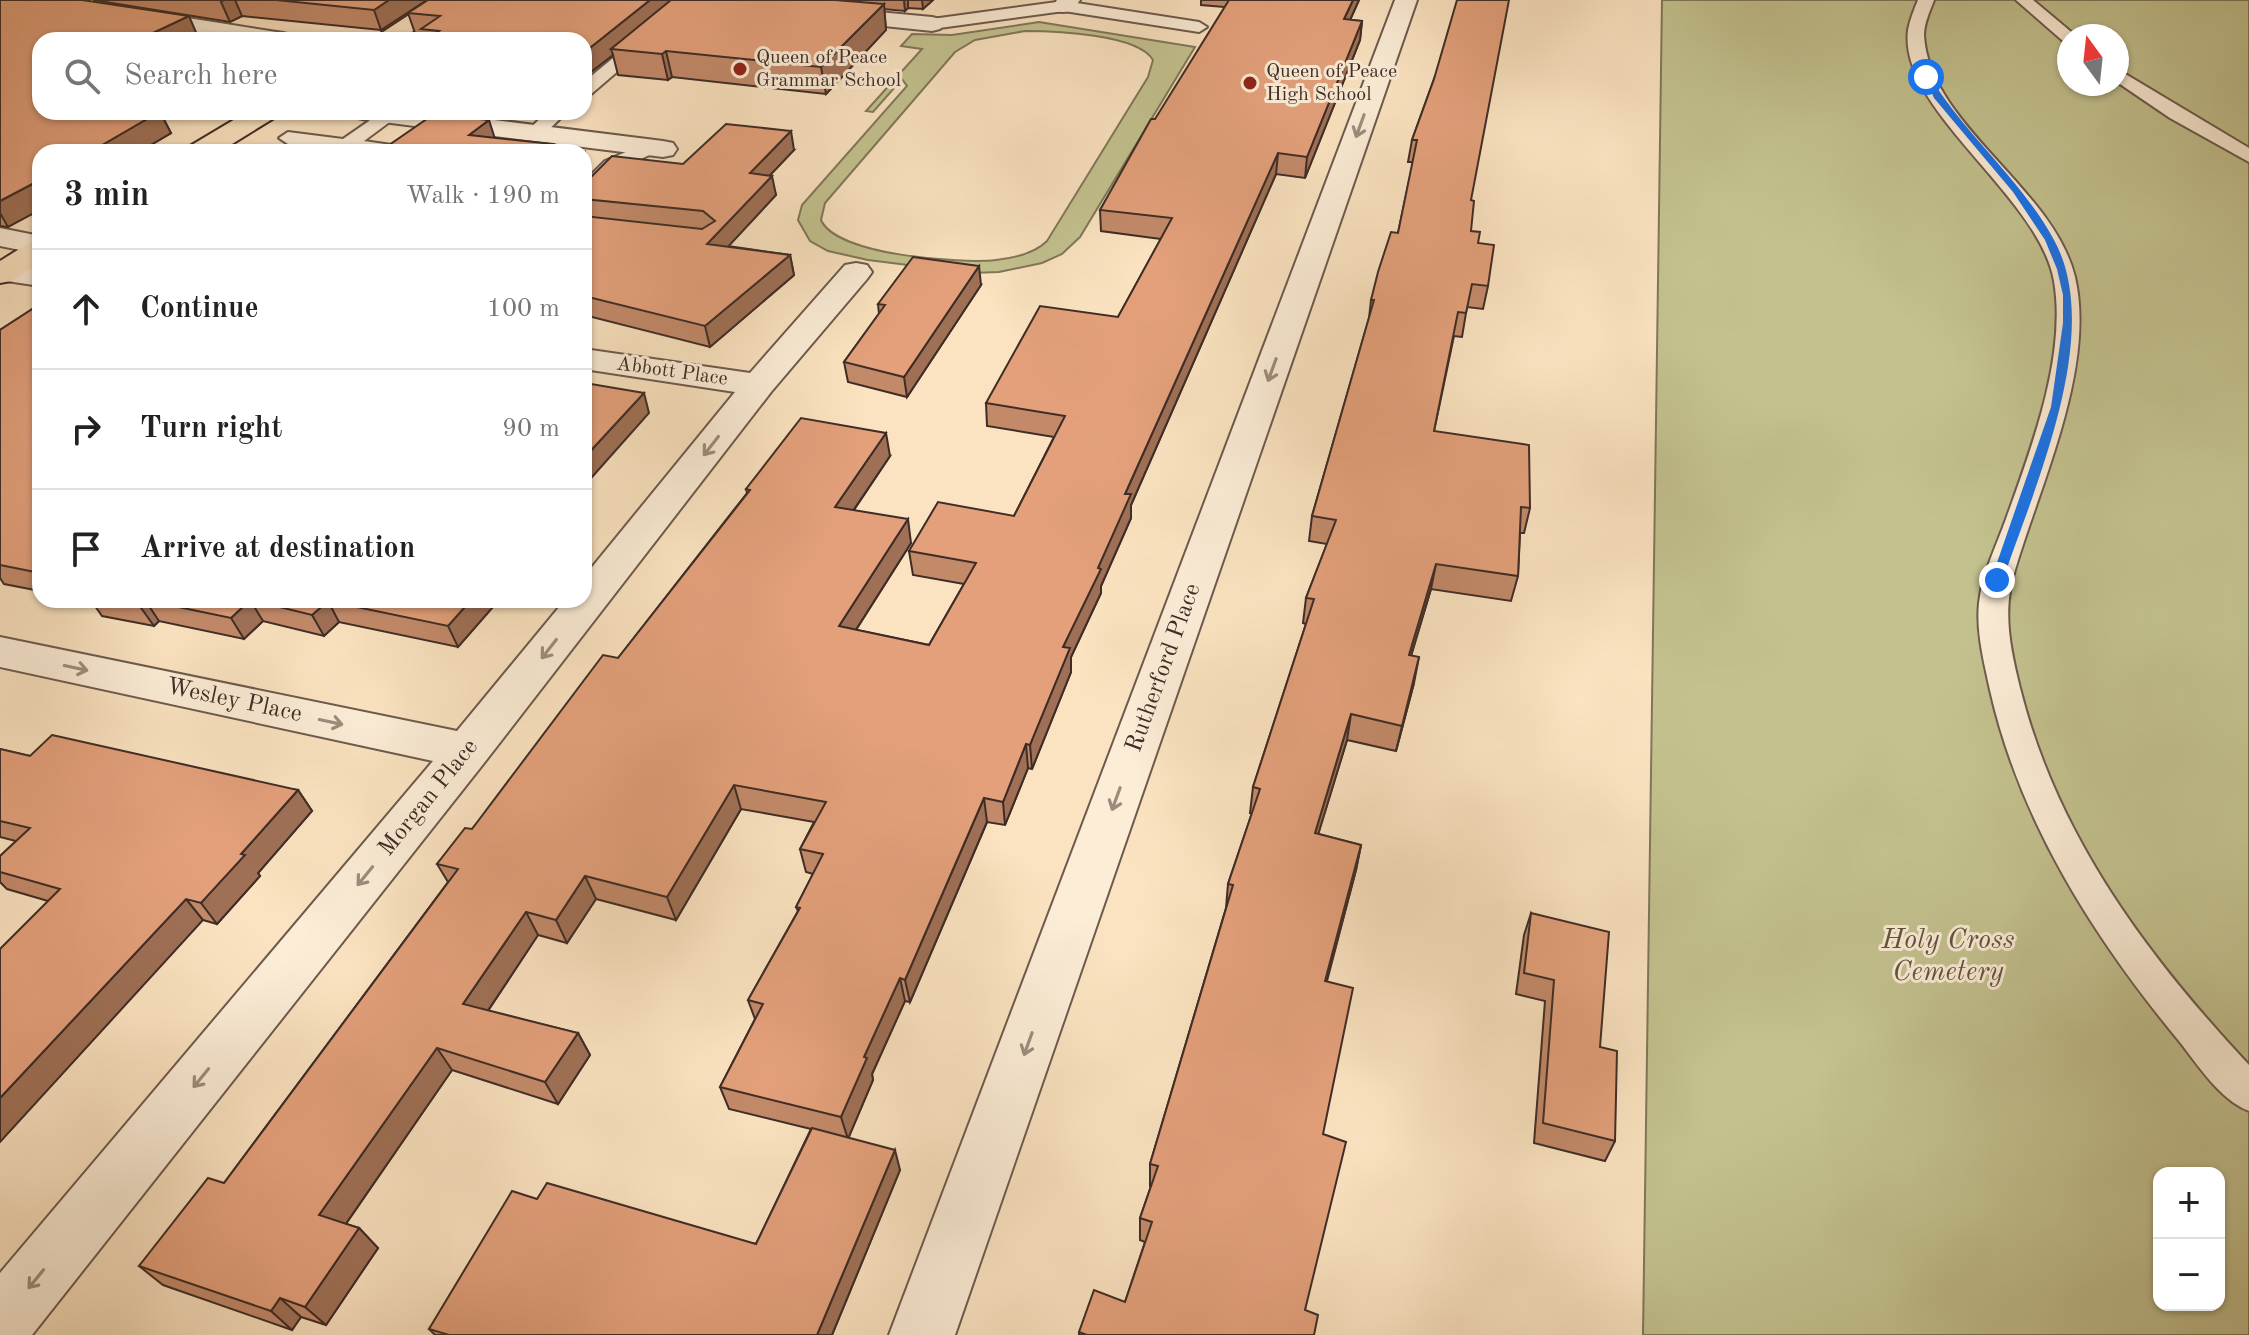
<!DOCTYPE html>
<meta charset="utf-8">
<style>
body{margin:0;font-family:"Old Standard TT",serif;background:#f6f6f6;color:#222}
.controls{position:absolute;right:24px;bottom:24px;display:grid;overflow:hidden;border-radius:16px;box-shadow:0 2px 6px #0004}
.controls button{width:72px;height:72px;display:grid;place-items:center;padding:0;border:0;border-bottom:2px solid #e0e0e0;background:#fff;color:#222;font:40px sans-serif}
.compass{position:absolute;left:2057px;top:24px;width:72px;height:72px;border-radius:50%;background:#fff;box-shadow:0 2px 6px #0004;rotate:345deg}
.stop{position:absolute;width:24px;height:24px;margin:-18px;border:6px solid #1a73e8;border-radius:50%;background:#fff}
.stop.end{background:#1a73e8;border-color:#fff;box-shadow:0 2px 8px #0008}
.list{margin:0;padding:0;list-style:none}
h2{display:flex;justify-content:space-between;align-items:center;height:104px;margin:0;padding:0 32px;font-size:34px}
h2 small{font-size:26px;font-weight:400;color:#767676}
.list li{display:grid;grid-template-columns:52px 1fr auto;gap:24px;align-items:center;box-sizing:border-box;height:120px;padding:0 32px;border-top:2px solid #e0e0e0}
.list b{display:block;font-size:30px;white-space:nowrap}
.list em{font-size:26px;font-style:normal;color:#767676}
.icon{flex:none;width:44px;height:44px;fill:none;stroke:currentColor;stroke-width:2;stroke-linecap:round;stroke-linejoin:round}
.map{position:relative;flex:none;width:2249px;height:1335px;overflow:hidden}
.search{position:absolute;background:#fff;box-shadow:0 2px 6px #0004;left:32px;top:32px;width:560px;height:88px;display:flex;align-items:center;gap:20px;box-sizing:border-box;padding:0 28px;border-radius:24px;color:#767676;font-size:30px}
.panel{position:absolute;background:#fff;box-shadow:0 2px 6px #0004;left:32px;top:144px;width:560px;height:464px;border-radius:24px}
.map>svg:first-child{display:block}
</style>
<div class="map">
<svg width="2249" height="1335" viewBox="0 0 2249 1335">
<rect width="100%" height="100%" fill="#fbe3c1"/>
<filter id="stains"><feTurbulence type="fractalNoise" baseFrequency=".0025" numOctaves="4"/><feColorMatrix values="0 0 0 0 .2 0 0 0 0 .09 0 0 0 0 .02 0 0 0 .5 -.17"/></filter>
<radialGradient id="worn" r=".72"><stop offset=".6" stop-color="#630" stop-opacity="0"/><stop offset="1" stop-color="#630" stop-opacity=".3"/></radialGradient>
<g fill="#c3c28f" stroke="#80775a" stroke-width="2" fill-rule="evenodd">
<path d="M1662 0H2249V1335H1643ZM2069 36H2117V84H2069ZM2159 1173H2219V1305H2159Z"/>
<path d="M1039 22 1195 47 1080 237 1062 254 1042 263 999 272 972 273 868 260 828 251 810 241 798 220 802 205 907 86 902 79 873 112 866 111 922 49 901 46 912 34 952 35ZM1025 31C1054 31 1138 34 1153 60L1148 77 1047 241C1034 254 1014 258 996 260 961 264 836 255 821 220L825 203 955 52 975 40Z"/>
</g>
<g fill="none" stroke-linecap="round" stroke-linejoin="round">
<defs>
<g id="service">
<path d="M1918 0H1934C1930 11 1924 23 1924 35 1929 125 2053 187 2075 277 2096 367 2040 485 2015 570 2002 610 2010 648 2020 688 2057 836 2147 956 2249 1065V1111C2220 1100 2198 1065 2179 1041 2094 938 2020 822 1990 690 1984 662 1976 632 1979 603 1982 574 1996 547 2006 519 2031 449 2067 356 2054 281 2039 195 1898 110 1908 30 1910 19 1914 10 1918 0Z"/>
<path d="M2016 0H2033L2076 36H2069V43L2063 41Z"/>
<path d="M1064 1 1199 22 1207 27 1199 32 1064 11 932 29 924 24 932 19Z"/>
<path d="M647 33 655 38 653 41 590 95 584 96V82L641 35Z"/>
<path d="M2117 69 2249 148V162L2170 118 2117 82Z"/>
<path d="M382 112H397L399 115 364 141 405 147 407 152H329L330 149 288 144 279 138 288 132 343 139Z"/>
<path d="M547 112H567L541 137H527L525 133Z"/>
<path d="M649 142 656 144 658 148 656 152 619 169 591 197 584 199V182L605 161Z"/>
</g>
<g id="minor">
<path d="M19 0H74L283 33 291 35 295 40H238L30 7 22 5Z"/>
<path d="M1057 0H1080C1073 10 1069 14 1056 11L1053 6Z"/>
<path d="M1395 0H1417L955 1335H889Z"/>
<path d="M825 7 932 17 940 19 944 24 940 29 932 31 817 19 813 14 817 9Z"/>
<path d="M354 112H431L663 141 673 143 677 149 673 155 663 157 367 120 358 118Z"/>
<path d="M0 228 40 236V254L0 246Z"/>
<path d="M4 263 40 268V286L0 280V264Z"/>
<path d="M856 263 867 265 872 272 867 279 771 392 484 763 32 1335H0V1273L433 761 0 667V637L457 731 565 600H584V577L735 392 584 369V349L750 373 845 265Z"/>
</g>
<g id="primary">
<path d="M432 0H459L400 40H371Z"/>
<path d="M247 112H278L274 118 219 152H186L190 146Z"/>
<path d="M40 241V263L11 281 0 283V261L29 243Z"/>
</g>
</defs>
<use href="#service" stroke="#6d5a4d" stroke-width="4"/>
<use href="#minor" stroke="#6d5a4d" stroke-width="4"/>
<use href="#primary" stroke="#3e2c26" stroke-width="4"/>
<use href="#service" fill="#fcedd7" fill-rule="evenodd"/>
<use href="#minor" fill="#fcedd7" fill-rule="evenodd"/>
<use href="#primary" fill="#fbe3c1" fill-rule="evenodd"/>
</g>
<g fill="#c38a6a" stroke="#3e2c26" stroke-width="2">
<path d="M0 0 198 37 192 40H40V112H160L171 133 8 227 0 226Z"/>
<path d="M93 0H427L381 30 242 16 230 22Z"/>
<path d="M671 0H933L923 9 908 8 905 11 884 9 886 30 826 94 672 77 668 80 618 75 613 55 591 72 584 71V40H425L423 34 415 33 408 13 669 1Z"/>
<path d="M1201 0H1359L1350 20 1362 21 1360 40 1305 178 1276 174 1131 505V518L1101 586V593L1071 657V672L1032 769 1028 768 1005 825 987 822 910 1002 905 1001 872 1074 873 1080 848 1138 900 1170 832 1335H435L429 1329 537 1199 756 1244 811 1129 729 1109 720 1087 755 1019 748 1000 798 911 796 907 813 874 806 872 800 849 814 822 741 809 676 920 596 899 567 943 538 935 488 1011 578 1033 590 1055 558 1104 452 1070 346 1224 359 1228 378 1248 326 1325 301 1317 292 1330 163 1285 139 1266 224 1183 448 882 437 864 472 829 618 658 747 493 746 489 890 456 854 510 911 543 856 630 929 645 964 584 913 575 909 551 1014 516 1054 437 987 426 986 403 1118 317 1161 239 1101 231 1100 210 1225 7 1201 5Z"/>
<path d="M1434 79 1471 200V231L1478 243 1488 286 1483 309 1467 307 1462 337 1454 336 1434 431 1530 508 1524 533H1520L1518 576 1511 601 1431 589 1411 655 1414 683 1396 751 1347 740 1318 834 1361 845 1356 870 1327 981 1323 1134 1305 1310 1314 1335H1079V1332L1125 1302 1145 1242 1140 1240V1218L1151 1186H1150V1164L1226 908 1228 884 1252 813H1250L1253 787 1306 624 1303 623 1306 598 1327 544 1309 541 1312 516 1369 318 1371 300 1398 233 1413 162H1408L1412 140Z"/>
<path d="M466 112H512L514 119 466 113Z"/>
<path d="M794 150 770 175 776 195 728 246 790 255 794 275 710 347 584 315V181L683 164Z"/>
<path d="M981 285 907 397 848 382 844 362 879 314 878 304Z"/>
<path d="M40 304V591L4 584 0 578V330Z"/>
<path d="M86 600H499L458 647 339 622 324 636 263 621 244 639 159 621 154 626 102 616 95 606 89 604Z"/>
<path d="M0 749 30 756 298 790 312 811 258 873 260 876 217 924 203 920 48 901 7 889 0 882V856L16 841 0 837Z"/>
<path d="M1531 913 1600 1047 1615 1141 1605 1161 1534 1143 1545 1001 1516 994 1524 935Z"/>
</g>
<g fill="#9f7056" stroke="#3e2c26" stroke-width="2">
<path d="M224 0H235L242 16 230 22 221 2Z"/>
<path d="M389 0H427L381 30 374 10Z"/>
<path d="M650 0H669L670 7 611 49 613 55 591 72 586 51Z"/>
<path d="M904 0H908V8L905 11Z"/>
<path d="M922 0H933L923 9Z"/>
<path d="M1353 0H1359L1342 38 1344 19Z"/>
<path d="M884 4 886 30 826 94 821 67Z"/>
<path d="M189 16 198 37 192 40H138Z"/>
<path d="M1362 21 1360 40 1305 178 1307 157Z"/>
<path d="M666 51 672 77 668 80 662 54Z"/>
<path d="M159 112H160L171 133 139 152H90Z"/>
<path d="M489 120 495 139 469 135Z"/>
<path d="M791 131 794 150 754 192 750 173Z"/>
<path d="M585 152 590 171 584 179V153Z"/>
<path d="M1278 153 1276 174 1131 505V518L1101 586V593L1071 657V672L1032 769 1030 745 1063 647 1098 568 1125 494Z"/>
<path d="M772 176 776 195 712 264 707 244Z"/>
<path d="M40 180V210L8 227 0 213V201Z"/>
<path d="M790 255 794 275 710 347 705 326Z"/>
<path d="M979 266 981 285 907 397 904 377Z"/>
<path d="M644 393 649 413 584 486V458Z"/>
<path d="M886 433 890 456 840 530 835 507Z"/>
<path d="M908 519 911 543 843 650 839 626Z"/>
<path d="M1436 564 1431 589 1404 680 1409 655Z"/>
<path d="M145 600 159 621 154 626 139 605Z"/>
<path d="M250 600 263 621 244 639 231 618Z"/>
<path d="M471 600H499L458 647 448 626Z"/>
<path d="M328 601 339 622 324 636 312 615Z"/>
<path d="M1419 657 1414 683 1396 751 1402 726Z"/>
<path d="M1351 714 1347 740 1311 858 1315 833Z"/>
<path d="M1026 744 1028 768 1005 825 1003 802Z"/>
<path d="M734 785 741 809 676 920 667 897Z"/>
<path d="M298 790 312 811 258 873 260 876 217 924 201 903 241 854Z"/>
<path d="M984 798 987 822 910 1002 905 980Z"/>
<path d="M1361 845 1356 870 1320 1005 1325 981Z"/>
<path d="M585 876 596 899 567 943 556 920Z"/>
<path d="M186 899 203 920 0 1142V1098Z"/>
<path d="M526 912 538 935 477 1027 463 1004Z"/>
<path d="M900 978 905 1001 872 1074 873 1080 848 1139 841 1117 864 1057Z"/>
<path d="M578 1033 590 1055 558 1104 545 1082Z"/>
<path d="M437 1048 452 1070 338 1235 319 1215Z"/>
<path d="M895 1150 900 1170 832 1335H817Z"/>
<path d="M359 1228 378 1248 326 1325 305 1307Z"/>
<path d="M280 1298 301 1317 292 1330 271 1311Z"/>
</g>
<g fill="#e3a07b" stroke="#3e2c26" stroke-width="2">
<path d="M0 0H82L189 16 138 40H40V94L34 97 40 98V112H159L90 152H40V180L0 201Z"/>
<path d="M276 0H389L374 10Z"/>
<path d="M428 0H650L586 51H584V40H425L439 31 421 29 440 16 408 13Z"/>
<path d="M671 0H835L884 4 821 67 666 51 662 54 611 49Z"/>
<path d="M1229 0H1353L1344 19 1362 21 1307 157 1278 153 1125 494H1131L1098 568 1101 569 1063 647 1070 648 1030 745 1026 744 1003 802 984 798 905 980 900 978 864 1057 867 1058 841 1117 720 1087 763 1004 748 1000 800 908 796 907 823 854 800 849 826 802 734 785 667 897 585 876 556 920 526 912 463 1004 578 1033 545 1082 437 1048 319 1215 359 1228 305 1307 280 1298 271 1311 139 1266 208 1178 224 1183 458 869 437 864 465 828 472 829 603 655 618 658 750 490 746 489 801 418 886 433 835 507 908 519 839 626 929 645 976 563 909 551 938 502 1014 516 1065 416 986 403 1040 306 1118 317 1172 218 1100 210 1151 119H1155Z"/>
<path d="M1457 0H1509L1471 200 1474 201 1471 231 1480 232 1478 243 1494 245 1488 286 1472 284 1466 313 1458 312 1434 431 1529 445 1530 508 1521 507 1518 576 1436 564 1409 655 1419 657 1402 726 1351 714 1315 833 1361 845 1325 981 1353 988 1323 1134 1346 1142 1305 1310 1318 1315 1314 1335H1087L1079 1332 1094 1290 1125 1302 1152 1222 1140 1218 1158 1166 1150 1164 1233 885 1228 884 1260 789 1253 787 1314 599 1306 598 1336 520 1312 516 1374 300H1371L1378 272 1391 232 1398 233 1417 140H1412L1434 79Z"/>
<path d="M434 114 489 120 469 135 553 144 548 148 583 152H379Z"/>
<path d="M726 124 791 131 750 173 772 176 707 244 790 255 705 326 584 296V216L702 229 715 221 703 211 584 199V181L588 180 612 156 683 164Z"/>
<path d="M913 257 979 266 904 377 844 362 885 305 878 304Z"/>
<path d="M40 304V573L0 565V330Z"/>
<path d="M591 384 644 393 584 458V391Z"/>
<path d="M114 600H250L231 618 145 600 139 605Z"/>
<path d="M251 600H471L448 626 328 601 312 615Z"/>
<path d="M52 735 298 790 241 854 245 855 201 903 186 899 0 1098V949L60 889 0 872V856L30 828 0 821V749L30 756Z"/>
<path d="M1531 913 1609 932 1600 1047 1617 1051 1615 1141 1543 1123 1554 980 1524 973Z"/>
<path d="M812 1128 895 1150 817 1335H449L429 1329 512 1191 537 1199 547 1183 756 1244Z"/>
</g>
<defs><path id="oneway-shaft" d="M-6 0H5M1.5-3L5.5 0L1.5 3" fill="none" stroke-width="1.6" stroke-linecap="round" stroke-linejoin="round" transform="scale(2)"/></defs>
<g stroke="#9d8c7e">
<use href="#oneway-shaft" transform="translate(1360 126) rotate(110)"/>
<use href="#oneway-shaft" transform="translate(1272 370) rotate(110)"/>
<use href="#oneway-shaft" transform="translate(711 446) rotate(128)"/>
<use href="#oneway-shaft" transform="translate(549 649) rotate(128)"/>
<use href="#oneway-shaft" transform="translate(76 668) rotate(12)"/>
<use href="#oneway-shaft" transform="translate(331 722) rotate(12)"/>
<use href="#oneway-shaft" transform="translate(1116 799) rotate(110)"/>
<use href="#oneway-shaft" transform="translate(365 876) rotate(129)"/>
<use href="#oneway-shaft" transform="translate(1028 1044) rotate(110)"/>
<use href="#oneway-shaft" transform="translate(201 1078) rotate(129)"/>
<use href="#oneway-shaft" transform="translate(36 1279) rotate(129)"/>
</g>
<path fill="#1a73e8" d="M1924 75H1929C1964 134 2021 179 2054 240 2105 333 2034 487 2003 580L1997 584 1991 580 2051 407 2063 323V295L2057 269 2045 240 2013 192 1934 98Z"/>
<g fill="#8f2418" stroke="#fcedd7" stroke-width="3">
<circle cx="740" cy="69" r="8"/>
<circle cx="1250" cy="83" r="8"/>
</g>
<g text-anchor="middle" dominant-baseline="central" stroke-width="6" stroke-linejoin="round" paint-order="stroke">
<g font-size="20" fill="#3e2c26" stroke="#fcedd7" text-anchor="start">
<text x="756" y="58">Queen of Peace<tspan x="756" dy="23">Grammar School</tspan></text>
<text x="1266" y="72">Queen of Peace<tspan x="1266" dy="23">High School</tspan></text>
</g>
<g font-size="20" fill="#3e2c26" stroke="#fcedd7">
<text transform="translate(672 372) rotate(8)">Abbott Place</text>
</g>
<g font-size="24" fill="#3e2c26" stroke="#fcedd7">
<text transform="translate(1164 668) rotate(-70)">Rutherford Place</text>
<text transform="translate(234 701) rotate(12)">Wesley Place</text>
<text transform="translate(429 798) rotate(-51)">Morgan Place</text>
</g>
<g font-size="28" font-style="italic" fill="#5f5240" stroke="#fcedd7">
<text x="1948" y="941">Holy Cross<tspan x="1948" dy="32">Cemetery</tspan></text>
</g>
</g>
<rect width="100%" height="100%" filter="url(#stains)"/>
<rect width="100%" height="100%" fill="url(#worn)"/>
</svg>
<div class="controls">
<button>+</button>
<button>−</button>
</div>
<svg class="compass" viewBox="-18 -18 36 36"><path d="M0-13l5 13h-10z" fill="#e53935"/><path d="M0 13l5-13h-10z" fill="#767676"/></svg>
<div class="stop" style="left:1926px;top:77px"></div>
<div class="stop end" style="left:1997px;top:580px"></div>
<div class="search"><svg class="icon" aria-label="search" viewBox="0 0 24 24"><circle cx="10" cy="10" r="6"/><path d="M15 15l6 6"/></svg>Search here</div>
<section class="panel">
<h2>3 min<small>Walk · 190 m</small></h2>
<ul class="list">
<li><svg class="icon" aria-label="ahead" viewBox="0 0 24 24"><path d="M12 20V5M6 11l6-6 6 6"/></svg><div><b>Continue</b></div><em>100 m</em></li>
<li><svg class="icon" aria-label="right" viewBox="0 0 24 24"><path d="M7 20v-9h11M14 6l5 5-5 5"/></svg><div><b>Turn right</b></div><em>90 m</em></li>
<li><svg class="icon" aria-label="arrive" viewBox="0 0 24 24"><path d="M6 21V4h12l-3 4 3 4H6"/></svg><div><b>Arrive at destination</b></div></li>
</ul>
</section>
</div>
